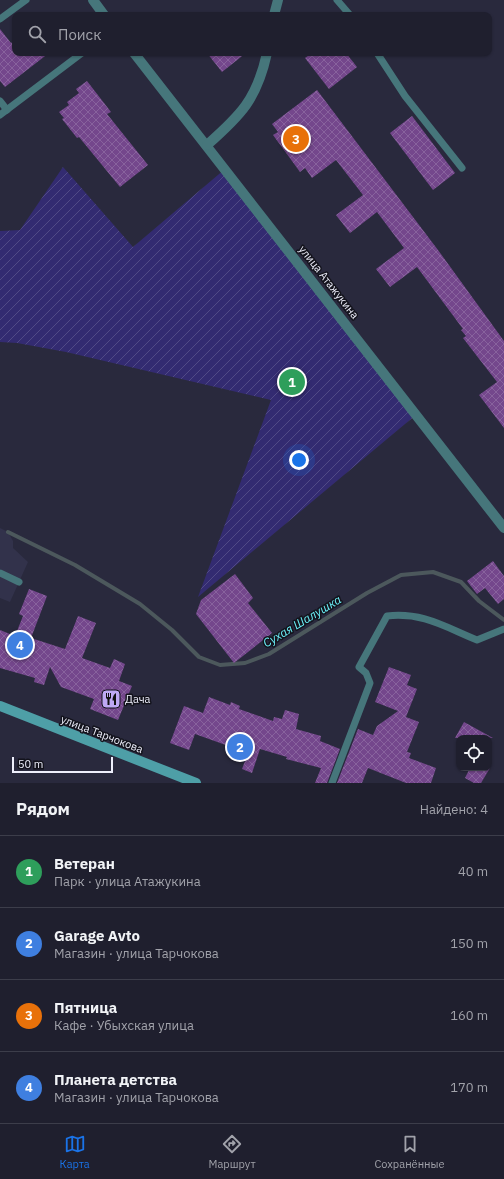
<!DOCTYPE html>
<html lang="ru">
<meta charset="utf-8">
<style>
body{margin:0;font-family:"IBM Plex Sans",sans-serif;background:#272736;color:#f1f3f6}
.controls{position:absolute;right:12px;bottom:12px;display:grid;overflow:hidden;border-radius:8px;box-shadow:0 1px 3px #0004}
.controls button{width:36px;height:36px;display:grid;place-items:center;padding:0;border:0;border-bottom:1px solid #3c3d4a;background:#1f1f2e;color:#f1f3f6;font:20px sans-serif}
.scale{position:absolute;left:12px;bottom:10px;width:101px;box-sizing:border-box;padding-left:4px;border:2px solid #eeeffc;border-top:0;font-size:11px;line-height:14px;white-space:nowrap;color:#eeeffc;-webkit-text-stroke:3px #13131c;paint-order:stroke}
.you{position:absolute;left:299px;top:460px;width:14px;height:14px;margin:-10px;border:3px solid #fff;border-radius:50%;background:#1a73e8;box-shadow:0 0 0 6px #1a73e833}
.badge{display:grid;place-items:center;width:26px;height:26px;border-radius:50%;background:#1a73e8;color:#fff;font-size:13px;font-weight:700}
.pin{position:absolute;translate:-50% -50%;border:2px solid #fff;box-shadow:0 1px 4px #0006}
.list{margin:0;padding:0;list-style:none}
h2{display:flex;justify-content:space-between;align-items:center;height:52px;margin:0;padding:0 16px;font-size:17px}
h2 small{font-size:13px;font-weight:400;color:#a1a2aa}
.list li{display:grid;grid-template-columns:26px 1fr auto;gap:12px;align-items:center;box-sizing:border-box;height:72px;padding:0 16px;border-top:1px solid #3c3d4a}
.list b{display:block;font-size:15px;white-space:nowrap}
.list p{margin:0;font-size:13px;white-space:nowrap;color:#a1a2aa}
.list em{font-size:13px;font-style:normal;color:#a1a2aa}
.icon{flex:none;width:22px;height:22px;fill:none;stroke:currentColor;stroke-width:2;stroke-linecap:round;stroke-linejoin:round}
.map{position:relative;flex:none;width:504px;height:783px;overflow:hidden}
.search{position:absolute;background:#1f1f2e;box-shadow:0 1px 3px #0004;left:12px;right:12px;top:12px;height:44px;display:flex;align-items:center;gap:10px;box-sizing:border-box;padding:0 14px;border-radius:8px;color:#a1a2aa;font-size:15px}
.sheet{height:340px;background:#1f1f2e}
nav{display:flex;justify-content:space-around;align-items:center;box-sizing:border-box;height:56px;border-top:1px solid #3c3d4a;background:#1f1f2e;font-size:11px;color:#a1a2aa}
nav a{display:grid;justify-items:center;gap:2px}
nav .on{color:#1a73e8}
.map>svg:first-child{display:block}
</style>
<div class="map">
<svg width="504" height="783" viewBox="0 0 504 783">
<defs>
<pattern id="garden-furrows" width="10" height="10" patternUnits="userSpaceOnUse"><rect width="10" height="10" fill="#332b71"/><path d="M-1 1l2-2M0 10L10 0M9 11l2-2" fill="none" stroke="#514a86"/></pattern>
<pattern id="building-cross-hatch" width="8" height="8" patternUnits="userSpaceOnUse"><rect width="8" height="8" fill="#74478c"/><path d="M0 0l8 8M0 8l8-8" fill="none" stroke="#88629d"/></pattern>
</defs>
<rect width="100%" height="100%" fill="#29293d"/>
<path fill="#32324b" d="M0 528 8 532 13 541V548L28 562 10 602 0 598Z"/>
<path fill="url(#garden-furrows)" d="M63 167 133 247 225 169 417 414 198 597 271 400 66 352 17 343 0 342V231L20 230Z"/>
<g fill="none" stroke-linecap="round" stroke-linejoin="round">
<path stroke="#4c585c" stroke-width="4" d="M8 532 75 565 140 604 172 630 199 657 220 665 245 663 269 654 367 593 401 575 433 572 461 582 479 601 504 620"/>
</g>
<g fill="url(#building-cross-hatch)">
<path d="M0 29 11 43 15 40V53H49L5 87 0 81Z"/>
<path d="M207 53H246L222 72Z"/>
<path d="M312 53H346L357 67 329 89 305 58Z"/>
<path d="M87 81 111 112 107 114 148 165 120 187 79 137 77 138 62 119 64 118 59 112 69 105 67 102 79 93 76 89Z"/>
<path d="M317 90 438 250 504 341V428L479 395 497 382 463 338 466 336 461 330 463 329 417 267 390 287 376 269 404 248 377 212 350 233 336 215 363 195 336 160 312 178 305 168 300 172 273 135 278 132 272 124Z"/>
<path d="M412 116 455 173 433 190 390 133Z"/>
<path d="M493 561 504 576V599L498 604 485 588 477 594 467 581Z"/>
<path d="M235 574 253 598 248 603 272 633 234 663 196 614 201 600Z"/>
<path d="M29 589 47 596 31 638 65 649 78 616 96 623 82 658 110 668 114 659 125 664 119 681 132 686 118 720 90 709 94 699 61 687 50 667 44 685 34 682 35 678 0 668V630L15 636 23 616 19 614Z"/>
<path d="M389 667 411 675 407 685 417 689 406 717 419 722 407 752 411 753 409 758 436 768 431 783H406L368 768 362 783H337L358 729 373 735 377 726 398 711 375 702Z"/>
<path d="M209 697 230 705 231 702 240 706 239 709 273 721 274 717 282 719 285 710 299 714 296 729 321 736 320 741 340 749 327 783H315L321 768 286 759 287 757 260 749 252 773 242 769 248 753 195 734 189 750 170 743 184 706 203 713Z"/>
<path d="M464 722 493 738H455Z"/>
<path d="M470 768H490L481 783H474L465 778Z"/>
</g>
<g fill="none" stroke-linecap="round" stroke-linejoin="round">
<g stroke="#46767b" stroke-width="7">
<path d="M337 0 350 15"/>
<path d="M0 19 26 0"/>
<path d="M377 53 405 96 462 168"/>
<path d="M0 101 7 110"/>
<path d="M0 115 82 53"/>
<path d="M0 573 19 582"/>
<path d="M332 783 370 683 366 673 359 667 387 616C423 612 445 627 477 640L504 629"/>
</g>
<g stroke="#46767b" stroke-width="10">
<path d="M93 0 104 15"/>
<path d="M274 15 278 0"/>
<path d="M134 53 504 528"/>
<path d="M207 145C241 115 257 99 267 53"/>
</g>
<path stroke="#4e9fa7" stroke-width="10" d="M0 706 196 783"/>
</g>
<defs>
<symbol id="restaurant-square" viewBox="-11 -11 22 22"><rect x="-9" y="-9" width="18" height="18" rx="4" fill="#bea9f4" stroke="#13131c"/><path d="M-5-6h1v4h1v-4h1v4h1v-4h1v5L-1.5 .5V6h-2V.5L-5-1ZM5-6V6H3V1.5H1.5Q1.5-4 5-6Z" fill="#111"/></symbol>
</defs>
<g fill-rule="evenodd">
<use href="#restaurant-square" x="100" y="688" width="22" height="22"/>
</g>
<g text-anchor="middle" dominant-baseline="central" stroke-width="3" stroke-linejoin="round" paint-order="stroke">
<g font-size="11" fill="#eeeffc" stroke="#13131c">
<text transform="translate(329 282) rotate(52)">улица Атажукина</text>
<text transform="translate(102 734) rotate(21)">улица Тарчокова</text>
</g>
<g font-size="11" fill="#eeeffc" stroke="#13131c" text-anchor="start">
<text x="125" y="699">Дача</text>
</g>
<g font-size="12" font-style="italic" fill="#6df4fc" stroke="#13131c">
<text transform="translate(302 621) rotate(-31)">Сухая Шалушка</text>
</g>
</g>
</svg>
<div class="controls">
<button><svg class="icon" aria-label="locate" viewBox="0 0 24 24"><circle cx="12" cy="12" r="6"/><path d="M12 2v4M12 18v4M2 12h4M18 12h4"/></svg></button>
</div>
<div class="scale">50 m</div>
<div class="you"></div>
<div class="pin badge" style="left:292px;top:382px;background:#2e9e5b">1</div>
<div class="pin badge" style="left:240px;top:747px;background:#3f7fe0">2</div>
<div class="pin badge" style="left:296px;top:139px;background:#e8710a">3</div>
<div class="pin badge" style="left:20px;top:645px;background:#3f7fe0">4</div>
<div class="search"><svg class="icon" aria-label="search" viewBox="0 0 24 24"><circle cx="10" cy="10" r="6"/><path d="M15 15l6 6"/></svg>Поиск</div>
</div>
<section class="sheet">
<h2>Рядом<small>Найдено: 4</small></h2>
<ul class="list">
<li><span class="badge" style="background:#2e9e5b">1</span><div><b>Ветеран</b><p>Парк · улица Атажукина</p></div><em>40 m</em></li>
<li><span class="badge" style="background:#3f7fe0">2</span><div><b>Garage Avto</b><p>Магазин · улица Тарчокова</p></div><em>150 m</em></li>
<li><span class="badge" style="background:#e8710a">3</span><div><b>Пятница</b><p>Кафе · Убыхская улица</p></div><em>160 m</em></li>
<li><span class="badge" style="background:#3f7fe0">4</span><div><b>Планета детства</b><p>Магазин · улица Тарчокова</p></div><em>170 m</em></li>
</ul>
</section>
<nav>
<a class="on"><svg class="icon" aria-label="map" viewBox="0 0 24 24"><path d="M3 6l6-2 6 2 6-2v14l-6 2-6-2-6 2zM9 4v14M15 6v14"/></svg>Карта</a>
<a><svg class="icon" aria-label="directions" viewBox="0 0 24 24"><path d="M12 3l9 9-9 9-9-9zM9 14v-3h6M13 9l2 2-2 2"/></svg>Маршрут</a>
<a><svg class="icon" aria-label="saved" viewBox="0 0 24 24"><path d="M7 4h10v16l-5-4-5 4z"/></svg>Сохранённые</a>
</nav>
